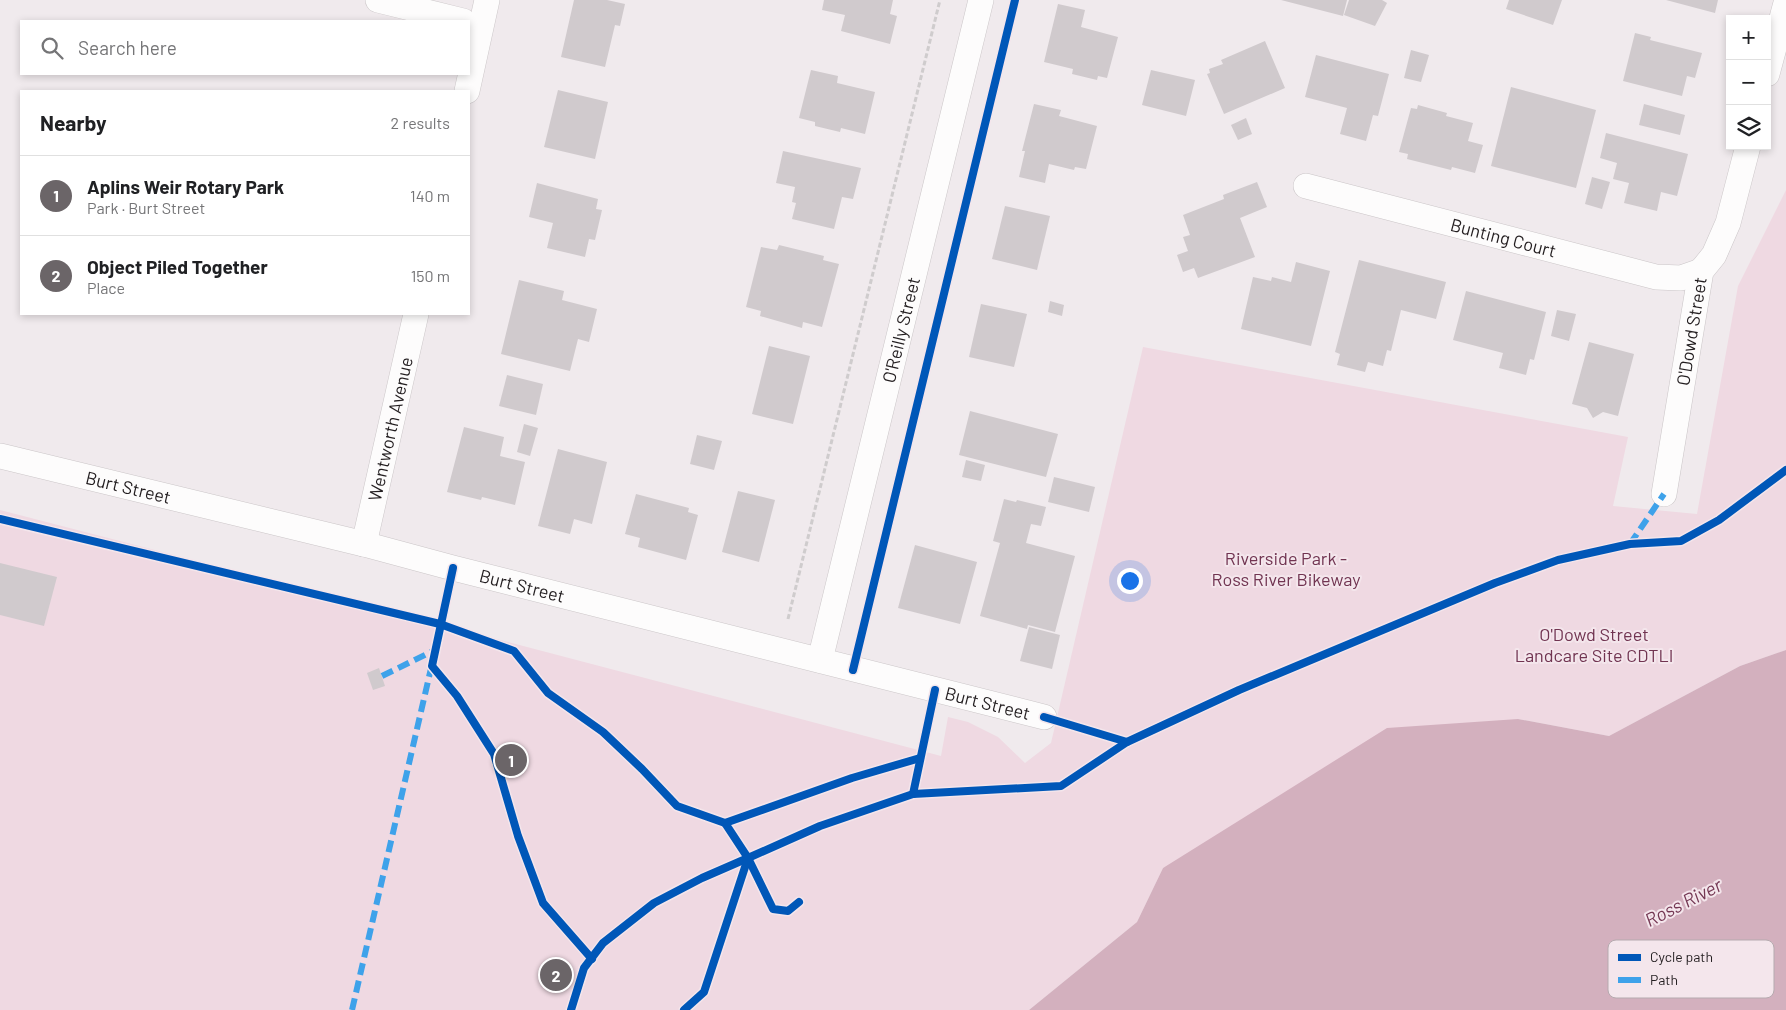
<!DOCTYPE html>
<meta charset="utf-8">
<style>
body{margin:0;font-family:Barlow,sans-serif;background:#f2f2f2;color:#202124}
.controls{position:absolute;right:15px;top:15px;display:grid;overflow:hidden;border-radius:0px;box-shadow:0 2px 8px #0003}
.controls button{width:45px;height:45px;display:grid;place-items:center;padding:0;border:0;border-bottom:1px solid #e0e0e0;background:#fff;color:#202124;font:25px sans-serif}
.you{position:absolute;left:1129px;top:580px;width:18px;height:18px;margin:-12px;border:4px solid #fff;border-radius:50%;background:#1a73e8;box-shadow:0 0 0 8px #1a73e833}
.badge{display:grid;place-items:center;width:32px;height:32px;border-radius:50%;background:#6b6568;color:#fff;font-size:16px;font-weight:700}
.pin{position:absolute;translate:-50% -50%;border:2px solid #fff;box-shadow:0 1px 5px #0006}
.list{margin:0;padding:0;list-style:none}
h2{display:flex;justify-content:space-between;align-items:center;height:65px;margin:0;padding:0 20px;font-size:21px}
h2 small{font-size:16px;font-weight:400;color:#757577}
.list li{display:grid;grid-template-columns:32px 1fr auto;gap:15px;align-items:center;box-sizing:border-box;height:80px;padding:0 20px;border-top:1px solid #e0e0e0}
.list b{display:block;font-size:19px;white-space:nowrap}
.list p{margin:0;font-size:16px;white-space:nowrap;color:#757577}
.list em{font-size:16px;font-style:normal;color:#757577}
.icon{flex:none;width:28px;height:28px;fill:none;stroke:currentColor;stroke-width:2;stroke-linecap:round;stroke-linejoin:round}
.map{position:relative;flex:none;width:1786px;height:1010px;overflow:hidden}
.search{position:absolute;background:#fff;box-shadow:0 2px 8px #0003;left:20px;top:20px;width:450px;height:55px;display:flex;align-items:center;gap:12px;box-sizing:border-box;padding:0 18px;border-radius:0px;color:#757577;font-size:19px}
.panel{position:absolute;background:#fff;box-shadow:0 2px 8px #0003;left:20px;top:90px;width:450px;height:225px;border-radius:0px}
.map>svg:first-child{display:block}
</style>
<div class="map">
<svg width="1786" height="1010" viewBox="0 0 1786 1010">
<rect width="100%" height="100%" fill="#f0eaed"/>
<path fill="#efd9e2" d="M1786 190V650L1740 666 1609 736 1518 719 1163 868 1137 922 1029 1010H0V510L440 624 941 756 948 717 968 722 998 737 1025 763 1051 743 1143 347 1628 437 1613 506 1697 514 1738 286Z"/>
<path fill="#d3b0be" d="M1786 650V1010H1029L1137 922 1163 868 1387 728 1518 719 1609 736 1740 666Z"/>
<g fill="#d0cacd">
<path d="M574 0H607L625 4 620 26 615 25 605 67 561 57Z"/>
<path d="M824 0H893L890 14 897 16 890 44 841 31 845 15 822 10Z"/>
<path d="M1281 0H1347L1343 16Z"/>
<path d="M1349 0H1382L1387 3 1375 26 1344 15Z"/>
<path d="M1509 0H1562L1553 25 1506 9Z"/>
<path d="M1666 0H1718L1715 13Z"/>
<path d="M1058 4 1085 10 1081 27 1118 37 1107 78 1098 76 1097 80 1072 74 1073 69 1044 62Z"/>
<path d="M1635 33 1651 37 1650 40 1702 53 1695 78 1687 76 1682 96 1623 81Z"/>
<path d="M1265 41 1285 88 1224 114 1207 74 1210 73 1209 69 1223 64 1221 60Z"/>
<path d="M1411 50 1429 55 1421 82 1404 78Z"/>
<path d="M1316 55 1389 74 1378 116 1373 115 1366 141 1340 134 1347 108 1305 97Z"/>
<path d="M811 70 838 76 837 83 875 92 865 134 841 128 840 132 815 126V122L799 118Z"/>
<path d="M1151 70 1195 80 1186 116 1142 105Z"/>
<path d="M1511 87 1596 110 1576 188 1491 166Z"/>
<path d="M558 90 608 102 595 159 544 147Z"/>
<path d="M1034 104 1061 110 1059 116 1097 126 1086 169 1075 167 1074 170 1049 164 1045 183 1019 177 1025 151H1022Z"/>
<path d="M1644 104 1685 115 1680 135 1639 125Z"/>
<path d="M1418 105 1447 113 1446 116 1473 123 1468 141 1483 145 1475 173 1452 167 1451 170 1407 159 1408 154 1399 152 1411 108 1417 109Z"/>
<path d="M1246 118 1252 134 1238 140 1231 125Z"/>
<path d="M1606 133 1688 154 1677 196 1661 192 1657 211 1624 203 1629 183 1613 179 1617 163 1600 158Z"/>
<path d="M783 151 861 168 853 199 842 197 834 229 792 219 796 203 792 202 795 187 776 183Z"/>
<path d="M1592 177 1610 182 1602 209 1585 204Z"/>
<path d="M1257 182 1267 207 1240 218 1255 257 1198 278 1194 268 1183 272 1177 255 1188 251 1183 237 1190 235 1183 215 1224 199 1223 195Z"/>
<path d="M537 183 598 199 596 209 602 210 595 240 589 239 585 257 547 248 553 223 529 217Z"/>
<path d="M1005 206 1050 216 1037 270 992 259Z"/>
<path d="M779 245 824 256 823 260 839 264 822 327 803 322 802 328 760 316 761 311 746 307 761 247 777 250Z"/>
<path d="M1359 260 1446 282 1436 319 1401 310 1391 351 1387 350 1383 366 1368 362 1365 372 1337 365 1340 354 1335 352Z"/>
<path d="M1296 262 1330 271 1311 346 1241 329 1253 277 1271 281 1272 277 1291 282Z"/>
<path d="M519 280 564 291 562 300 597 309 589 342 578 339 570 371 501 354Z"/>
<path d="M1466 291 1546 312 1534 360 1530 359 1526 375 1499 368 1503 353 1453 340Z"/>
<path d="M1050 301 1064 305 1062 316 1048 312Z"/>
<path d="M981 304 1027 314 1014 367 969 357Z"/>
<path d="M1557 310 1576 314 1569 341 1551 336Z"/>
<path d="M1589 342 1634 354 1618 416 1603 412 1593 418 1587 408 1572 404Z"/>
<path d="M769 346 810 356 793 424 752 414Z"/>
<path d="M507 375 543 384 536 415 499 406Z"/>
<path d="M970 411 1058 434 1046 477 959 455Z"/>
<path d="M524 424 538 428 530 456 517 452Z"/>
<path d="M464 427 504 437 500 456 525 462 515 505 482 497 481 500 447 492Z"/>
<path d="M697 435 722 441 714 470 690 464Z"/>
<path d="M558 449 607 462 592 524 574 519 570 534 538 526Z"/>
<path d="M966 460 985 465 981 481 962 477Z"/>
<path d="M1054 477 1095 487 1089 512 1048 502Z"/>
<path d="M738 491 775 500 759 562 722 552Z"/>
<path d="M636 494 689 508 688 512 698 515 686 560 638 547 640 538 625 534Z"/>
<path d="M1004 499 1016 502 1017 500 1046 507 1041 526 1031 524 1026 543 1075 556 1055 632 1028 625 1027 629 980 616 1000 543 993 541Z"/>
<path d="M915 545 977 562 960 624 898 608Z"/>
<path d="M0 563 57 577 44 626 0 615Z"/>
<path d="M1029 627 1060 635 1052 669 1020 661Z"/>
<path d="M379 668 385 686 373 690 367 673Z"/>
</g>
<g fill="none" stroke-linecap="round" stroke-linejoin="round">
<defs>
<g id="minor">
<path d="M378 0 463 21"/>
<path d="M1767 74 1786 3"/>
<path d="M467 91 487 0"/>
<path id="s1" d="M1306 186 1656 277 1681 278 1701 271"/>
<path id="s2" d="M0 456 364 544 453 568 1044 717"/>
<path id="s3" d="M1664 494 1701 271 1714 255 1728 223 1748 146"/>
<path id="s4" d="M364 544 416 314"/>
<path id="s5" d="M820 660 981 0"/>
</g>
</defs>
<use href="#minor" stroke="#cbc6c8" stroke-width="26"/>
<g stroke="#cfcccd" stroke-width="3" stroke-dasharray="5 2.5" stroke-linecap="butt">
<path d="M0 519 440 624 514 651 548 693 603 732 642 769 677 806 725 823"/>
<path d="M788 619 940 0"/>
<path d="M799 902 788 911 773 909 748 858 725 823 852 778 920 758"/>
<path d="M571 1010 584 968 592 959"/>
</g>
<use href="#minor" stroke="#fdfcfc" stroke-width="25"/>
<g stroke="#3ea2ea" stroke-width="6" stroke-dasharray="12 6" stroke-linecap="butt">
<path d="M1630 544 1664 494"/>
<path d="M382 676 435 650"/>
<path d="M352 1010 432 664"/>
</g>
<defs>
<g id="cycleway">
<path d="M0 519 440 624 514 651 548 693 603 732 642 769 677 806 725 823"/>
<path d="M453 568 432 666 457 696 494 754 518 836 543 903 592 959"/>
<path d="M853 670 1015 0"/>
<path d="M1044 717 1127 742"/>
<path d="M913 794 935 690"/>
<path d="M799 902 788 911 773 909 748 858 725 823 852 778 920 758"/>
<path d="M571 1010 584 968 603 943 654 903 702 878 748 858"/>
<path d="M684 1010 704 992 748 858 820 826 913 794 1061 786 1127 742 1239 690 1495 583 1558 560 1630 544 1681 541 1719 520 1786 470"/>
</g>
</defs>
<use href="#cycleway" stroke="#f4e6ec" stroke-width="11"/>
<use href="#cycleway" stroke="#0057b8" stroke-width="8"/>
</g>
<g text-anchor="middle" dominant-baseline="central" stroke-width="4" stroke-linejoin="round" paint-order="stroke">
<g font-size="18" fill="#231e20" stroke="#f4e6ec">
<text stroke="none"><textPath href="#s1" startOffset="204">Bunting Court</textPath></text>
<text stroke="none"><textPath href="#s5" startOffset="340">O'Reilly Street</textPath></text>
<text stroke="none"><textPath href="#s3" startOffset="165">O'Dowd Street</textPath></text>
<text stroke="none"><textPath href="#s4" startOffset="118">Wentworth Avenue</textPath></text>
<text stroke="none"><textPath href="#s2" startOffset="132">Burt Street</textPath></text>
<text stroke="none"><textPath href="#s2" startOffset="538">Burt Street</textPath></text>
<text stroke="none"><textPath href="#s2" startOffset="1018">Burt Street</textPath></text>
</g>
<g font-size="18" fill="#713451" stroke="#f4e6ec">
<text x="1286" y="558">Riverside Park -<tspan x="1286" dy="21">Ross River Bikeway</tspan></text>
<text x="1594" y="634">O'Dowd Street<tspan x="1594" dy="21">Landcare Site CDTLI</tspan></text>
</g>
<g font-size="19" font-style="italic" fill="#743753" stroke="#f4e6ec">
<text transform="translate(1683 902) rotate(-27)">Ross River</text>
</g>
</g>
<rect x="1608" y="940" width="166" height="58" rx="8" fill="#f4e6ec" stroke="#b5aaaf" stroke-width="1"/>
<rect x="1618" y="954" width="23" height="7" fill="#0057b8"/>
<rect x="1618" y="977" width="23" height="6" fill="#3ea2ea"/>
<g font-size="14" fill="#231e20">
<text x="1650" y="962">Cycle path</text>
<text x="1650" y="985">Path</text>
</g>
</svg>
<div class="controls">
<button>+</button>
<button>−</button>
<button><svg class="icon" aria-label="layers" viewBox="0 0 24 24"><path d="M12 4l9 5-9 5-9-5zM3 14l9 5 9-5"/></svg></button>
</div>
<div class="you"></div>
<div class="pin badge" style="left:511px;top:760px">1</div>
<div class="pin badge" style="left:556px;top:975px">2</div>
<div class="search"><svg class="icon" aria-label="search" viewBox="0 0 24 24"><circle cx="10" cy="10" r="6"/><path d="M15 15l6 6"/></svg>Search here</div>
<section class="panel">
<h2>Nearby<small>2 results</small></h2>
<ul class="list">
<li><span class="badge">1</span><div><b>Aplins Weir Rotary Park</b><p>Park · Burt Street</p></div><em>140 m</em></li>
<li><span class="badge">2</span><div><b>Object Piled Together</b><p>Place</p></div><em>150 m</em></li>
</ul>
</section>
</div>
